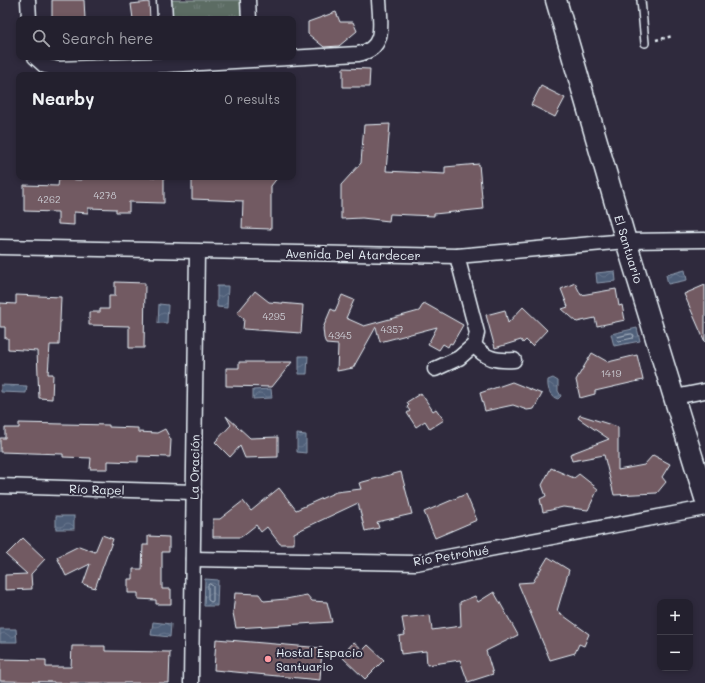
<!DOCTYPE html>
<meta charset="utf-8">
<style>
body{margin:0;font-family:Mali,sans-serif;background:#2f2d3a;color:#f1f3f6}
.controls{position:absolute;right:12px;bottom:12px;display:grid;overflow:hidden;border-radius:8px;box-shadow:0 2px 6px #0003}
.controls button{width:36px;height:36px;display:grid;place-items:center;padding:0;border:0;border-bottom:1px solid #403e4a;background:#23202e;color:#f1f3f6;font:20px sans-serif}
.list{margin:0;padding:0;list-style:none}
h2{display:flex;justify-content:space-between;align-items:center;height:52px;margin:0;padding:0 16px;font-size:17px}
h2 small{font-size:13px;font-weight:400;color:#a3a3aa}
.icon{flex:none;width:22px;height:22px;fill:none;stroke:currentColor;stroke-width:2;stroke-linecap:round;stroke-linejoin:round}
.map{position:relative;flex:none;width:705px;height:683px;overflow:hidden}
.search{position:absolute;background:#23202e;box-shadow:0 2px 6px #0003;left:16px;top:16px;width:280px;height:44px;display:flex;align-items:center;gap:10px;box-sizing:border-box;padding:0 14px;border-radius:8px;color:#a3a3aa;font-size:15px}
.panel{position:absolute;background:#23202e;box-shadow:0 2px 6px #0003;left:16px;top:72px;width:280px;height:108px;border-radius:8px}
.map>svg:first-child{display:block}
</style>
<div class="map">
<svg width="705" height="683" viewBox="0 0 705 683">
<defs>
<pattern id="grass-tufts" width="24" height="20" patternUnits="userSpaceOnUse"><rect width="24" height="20" fill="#5b6c64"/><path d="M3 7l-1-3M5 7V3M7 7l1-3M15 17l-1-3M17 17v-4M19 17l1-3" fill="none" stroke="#73817b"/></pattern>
<pattern id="water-waves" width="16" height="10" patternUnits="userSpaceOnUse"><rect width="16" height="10" fill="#4f5f79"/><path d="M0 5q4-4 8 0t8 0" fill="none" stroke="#68768d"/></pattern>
</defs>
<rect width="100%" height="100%" fill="#2f2a3d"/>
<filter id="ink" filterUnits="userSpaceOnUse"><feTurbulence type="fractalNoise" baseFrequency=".025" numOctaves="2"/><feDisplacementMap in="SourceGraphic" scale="8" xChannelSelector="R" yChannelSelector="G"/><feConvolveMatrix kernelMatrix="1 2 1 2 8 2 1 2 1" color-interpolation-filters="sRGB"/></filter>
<g filter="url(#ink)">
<path fill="url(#grass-tufts)" stroke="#a2aeae" d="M169 0H242L243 19H170Z"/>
<g fill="url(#water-waves)" stroke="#8c99ac">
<path d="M685 270 687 280 668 284 666 275Z"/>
<path d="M615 271 616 281 597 283 596 273Z"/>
<path d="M217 286H228L227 308 217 307Z"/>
<path d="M159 304 168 305 167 323H158Z"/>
<path d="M637 328 640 341 614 346 611 334Z"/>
<path d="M299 356H308L307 374H299Z"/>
<path d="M553 378 558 381V391L561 396 558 399C550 397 547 388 548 380Z"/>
<path d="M1 385 27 386 26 393 1 392Z"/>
<path d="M271 389 272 398 253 399V390Z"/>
<path d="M297 434 306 435V453L297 452Z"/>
<rect x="56" y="516" width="18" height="13"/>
<path d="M205 579 218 580 217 606H204Z"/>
<path d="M153 622 171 624 170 637 151 635Z"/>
<path d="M0 629H16L17 642H0Z"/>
</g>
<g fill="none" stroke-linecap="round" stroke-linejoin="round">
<g stroke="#abb7c5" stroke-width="1">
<path d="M632 334 634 335 633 338 619 341 617 340 618 337Z"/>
<path d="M210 584 213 586V601L211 602 208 600V585Z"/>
</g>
</g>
<g fill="#725a62" stroke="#e8f1f8">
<path d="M52 0H84L85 19H52Z"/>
<path d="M149 2 150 19H133L131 4Z"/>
<path d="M336 12 340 22H353L357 31 339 46 324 47 308 34V22Z"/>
<path d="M343 68 370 69 369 87H343Z"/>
<path d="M541 86 565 98 555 117 531 105Z"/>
<path d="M390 124 386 171 445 174V167L479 164 483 209 434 214V216L390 214 389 221 362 218 341 219V185L361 163 364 125Z"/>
<path d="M83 177H164V203L129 202V212H116V209L88 208V213L74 212V225L58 224V212L24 211V185L58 186 59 179 82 180Z"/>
<path d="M192 177H278L271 186V229L242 228 243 201 192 199Z"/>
<path d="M115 282 145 283 144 348H129V326L89 325V312H100V309H109V296H115Z"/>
<path d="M575 283 581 295 616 289 619 306 622 305 625 320 597 326 595 318 577 322 562 309 568 307 561 289Z"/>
<path d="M705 285V342L684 294Z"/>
<path d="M255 291 269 302 303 305 301 333 243 329 244 319 237 313Z"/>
<path d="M16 295 61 297 59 345H50L48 374H53L52 399 39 398 37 351 8 349V338H5V327H0V303L16 304Z"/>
<path d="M342 295 354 300 346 318 364 326 419 311 424 303 463 325 452 344 450 343 448 347 443 344 439 350 428 344 437 327 380 342 376 327 353 368 337 371 338 345 326 344 324 338 323 328 331 309 335 311Z"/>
<path d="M523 307 547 330 532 346 526 340 523 343 521 340 495 348 486 315 505 310 508 323Z"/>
<path d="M592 353 608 362 637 355 643 380 595 391V394L580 398 576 380Z"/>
<path d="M239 362H292L272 387 226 386V368H239Z"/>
<path d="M512 382 542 394 534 409 527 410 513 405 485 411 480 393Z"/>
<path d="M421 393 433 411 436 409 444 420 430 429 425 421 416 427 407 413 410 411 407 407 409 405 407 402Z"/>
<path d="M580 415 618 427V470L644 465 653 455 670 464 662 477 666 482 657 493 614 495 604 455 572 461 570 454 609 439 578 418Z"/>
<path d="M226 416 250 438 278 437V457L245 458 240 446 230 457 215 442 231 425Z"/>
<path d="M19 423 109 425V427L138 428V432L157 433 165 429 171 440 170 457 138 456V462L108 461V469H90L91 458 63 457V454L0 452V438H5V428H19Z"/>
<path d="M551 468 574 478 579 474 598 489 588 510 563 507 543 512 540 499 546 496 542 485Z"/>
<path d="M401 472 412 514 377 522 379 528 365 531 358 503 294 533V544H280L267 527 261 532 256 525 241 537H213V519H220L243 501 251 511 279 488 296 510 336 492 361 489 359 483Z"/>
<path d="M466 494 477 520 435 538 424 512Z"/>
<path d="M102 535 113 539 95 588 83 584 90 564 66 576 57 557 79 546 95 552Z"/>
<path d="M148 536 169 537V552H162V589H171V604H156V600L138 599V593H128V579H133V569H142L143 545H148Z"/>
<path d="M23 538 45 559 31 574 32 589 5 590V575L27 574 6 555Z"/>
<path d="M548 557 569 570 557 611 589 634 584 646 579 644 575 653 550 660 518 583 533 582Z"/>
<path d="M494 592 518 635 486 651 493 674 468 682 460 660 427 665 426 651 401 654 399 636 405 635 402 618 430 615 432 630 461 626 460 602 475 596 478 602Z"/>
<path d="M235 593 259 594 264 601 286 599 307 595 312 601 327 602 332 622 236 628 233 613Z"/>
<path d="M216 639 322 648 320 680 214 670Z"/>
<path d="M354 642 363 650 368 645 384 660 365 679 341 656Z"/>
<path d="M72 646H105V651L170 652 169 683H54V682L0 681V659L46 660V667H71Z"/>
</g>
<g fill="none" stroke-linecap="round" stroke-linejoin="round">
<defs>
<path id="lane" d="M641 0 645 43"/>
<g id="street">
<path d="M28 0 29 19"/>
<path d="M164 0 165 19"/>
<path d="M248 0 249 19"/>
<path d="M35 57 45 66 58 69 166 65 358 54C387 49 380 22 379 0"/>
<path d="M0 247 457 256 626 241 705 240"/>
<path d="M474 345C486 359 495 361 514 360"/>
<path d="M435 369 459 358 474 345 477 333 457 256"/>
<path d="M675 397 705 391"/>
<path d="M0 486 194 492"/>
<path d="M193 559 416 563 705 508"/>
<path d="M191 683 197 252"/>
</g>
<path id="secondary" d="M556 0 626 241 705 498"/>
</defs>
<use href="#lane" stroke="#e8f1f8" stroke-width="10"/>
<use href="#street" stroke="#e8f1f8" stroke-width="17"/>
<use href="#secondary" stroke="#e8f1f8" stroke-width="23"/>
<path stroke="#e8f1f8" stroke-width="2.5" stroke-dasharray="3 3" stroke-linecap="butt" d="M656 40 673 36"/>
<use href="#lane" stroke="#2f2a3d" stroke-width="7"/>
<use href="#street" stroke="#2f2a3d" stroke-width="14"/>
<use href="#secondary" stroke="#2f2a3d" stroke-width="20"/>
</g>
</g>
<circle fill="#ff9aa2" stroke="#2f2a3d" stroke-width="1.5" cx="268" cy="659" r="4"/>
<g text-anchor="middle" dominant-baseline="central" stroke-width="4" stroke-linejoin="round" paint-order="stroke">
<g font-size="10" fill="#cacbd2">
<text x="105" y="195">4278</text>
<text x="49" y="199">4262</text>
<text x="274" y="316">4295</text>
<text x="392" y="329">4357</text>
<text x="340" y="335">4345</text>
<text x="611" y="373">1419</text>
</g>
<g font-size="12" fill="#e8f1f8" stroke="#2f2a3d">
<text transform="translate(629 249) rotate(73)">El Santuario</text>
<text transform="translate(353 254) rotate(1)">Avenida Del Atardecer</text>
<text transform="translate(194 467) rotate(-89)">La Oración</text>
<text transform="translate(97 489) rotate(2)">Río Rapel</text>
<text transform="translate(451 555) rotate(-9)">Río Petrohué</text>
</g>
<g font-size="12" fill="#e8f1f8" stroke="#2f2a3d" text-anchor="start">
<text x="276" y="652">Hostal Espacio<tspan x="276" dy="14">Santuario</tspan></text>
</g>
</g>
</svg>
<div class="controls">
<button>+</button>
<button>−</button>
</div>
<div class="search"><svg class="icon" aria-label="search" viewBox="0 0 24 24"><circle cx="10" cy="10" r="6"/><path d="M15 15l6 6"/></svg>Search here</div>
<section class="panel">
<h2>Nearby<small>0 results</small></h2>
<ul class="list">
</ul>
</section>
</div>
